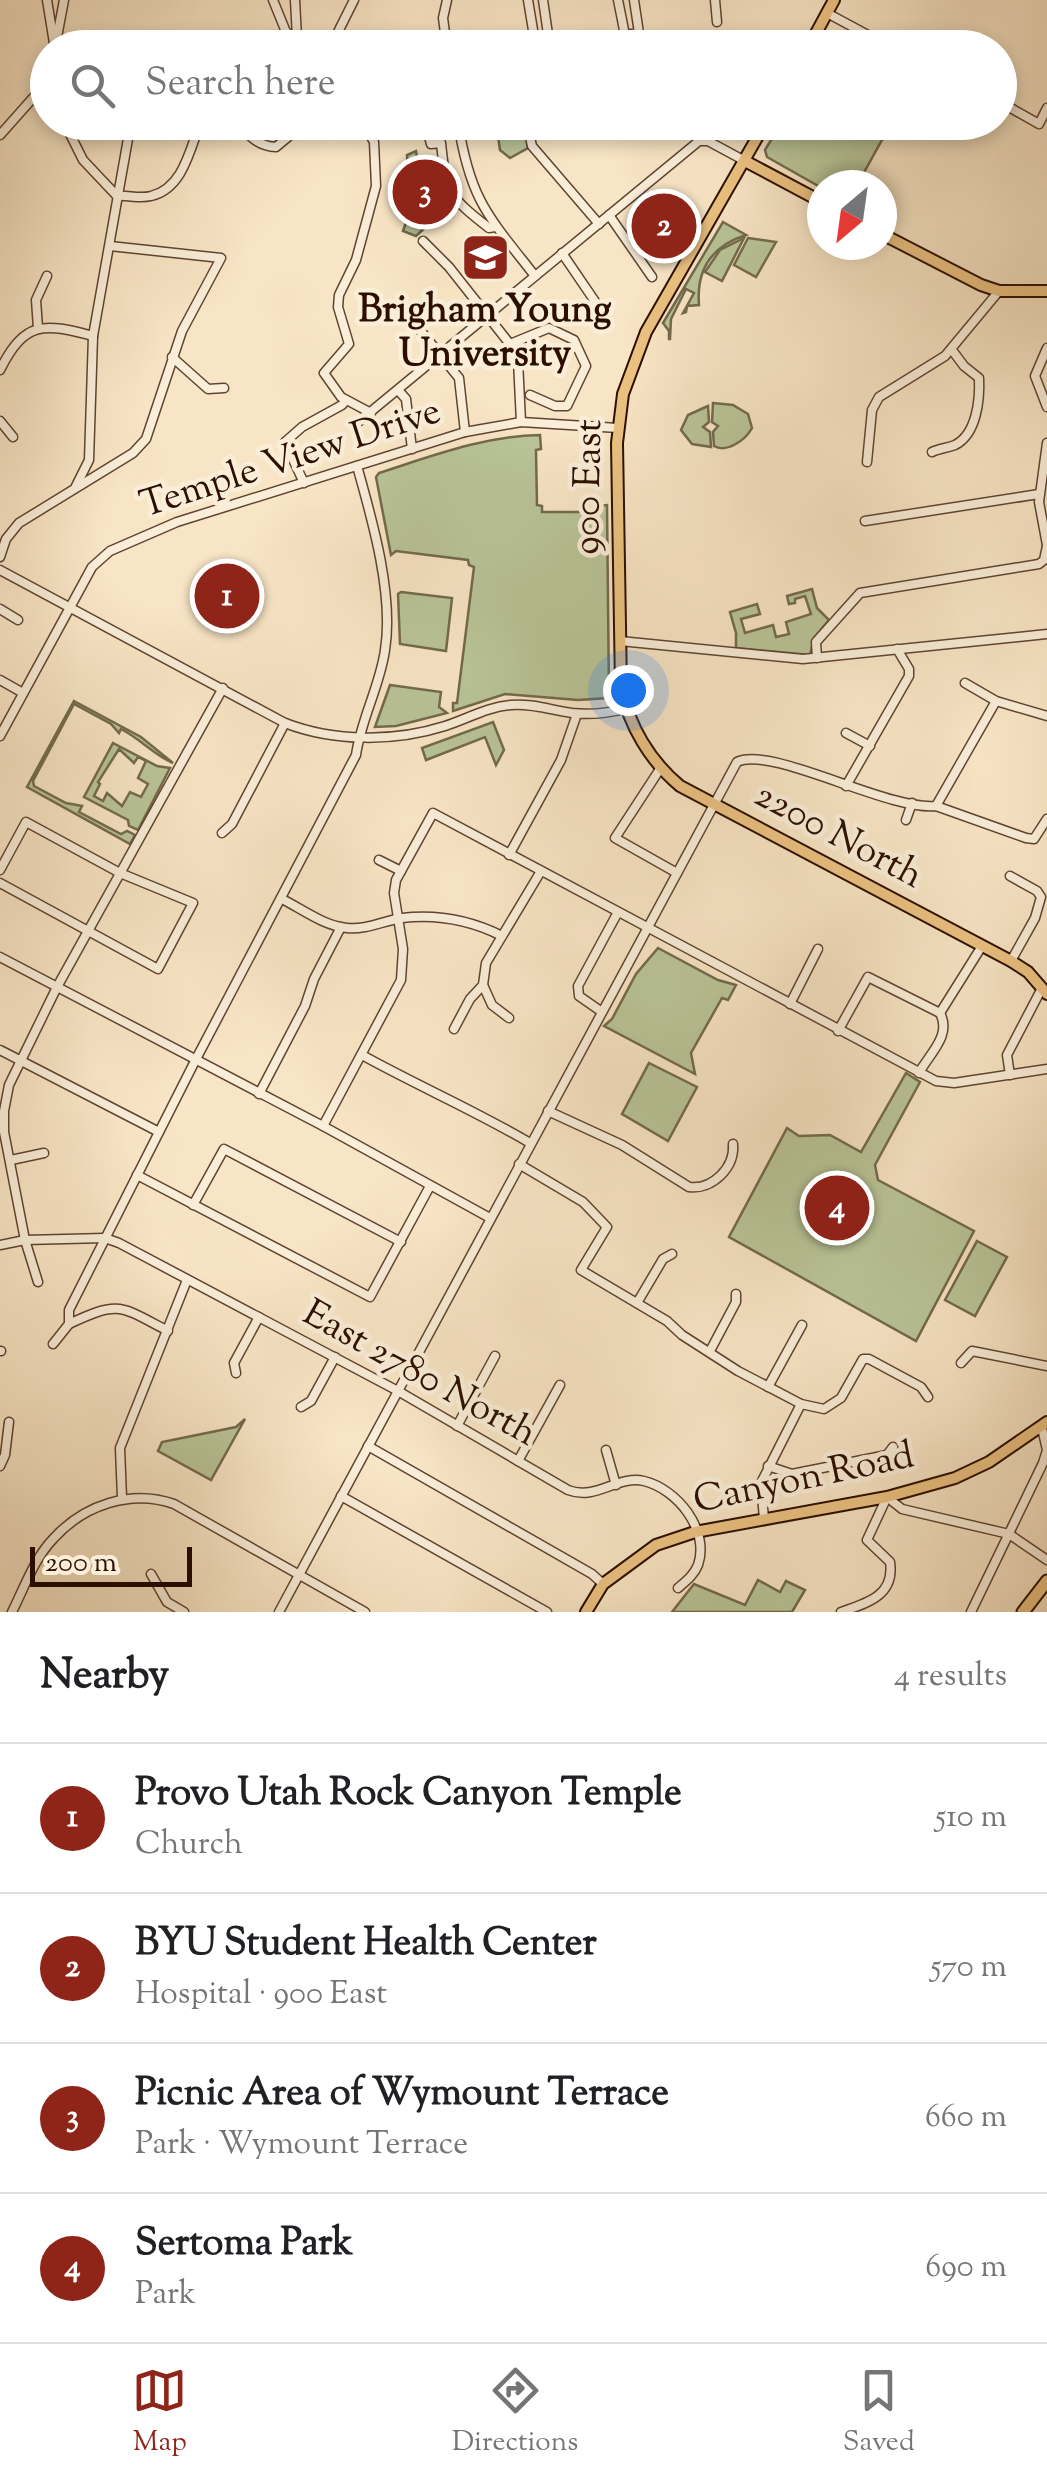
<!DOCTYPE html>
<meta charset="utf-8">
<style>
body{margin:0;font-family:"Sorts Mill Goudy",serif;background:#f2f2f2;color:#202124}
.compass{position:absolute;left:807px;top:170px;width:90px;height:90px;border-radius:50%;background:#fff;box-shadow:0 5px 15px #0003;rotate:209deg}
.scale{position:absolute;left:30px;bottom:25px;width:162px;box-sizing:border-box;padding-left:10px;border:5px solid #2c0f00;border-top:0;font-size:28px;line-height:35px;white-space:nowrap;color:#2c0f00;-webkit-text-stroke:8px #faeed9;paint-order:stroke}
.you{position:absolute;left:628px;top:690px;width:35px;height:35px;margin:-25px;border:8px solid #fff;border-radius:50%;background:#1a73e8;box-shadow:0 0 0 15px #1a73e833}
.badge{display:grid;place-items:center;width:65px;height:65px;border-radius:50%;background:#8f2418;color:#fff;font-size:32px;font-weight:700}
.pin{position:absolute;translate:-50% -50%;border:5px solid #fff;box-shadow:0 2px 10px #0006}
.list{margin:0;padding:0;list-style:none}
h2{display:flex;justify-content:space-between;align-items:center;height:130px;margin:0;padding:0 40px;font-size:42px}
h2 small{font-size:32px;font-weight:400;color:#757577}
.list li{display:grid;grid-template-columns:65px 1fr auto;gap:30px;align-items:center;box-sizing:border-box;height:150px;padding:0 40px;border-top:2px solid #e0e0e0}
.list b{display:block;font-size:38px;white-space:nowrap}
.list p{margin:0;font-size:32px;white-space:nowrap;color:#757577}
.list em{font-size:32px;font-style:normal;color:#757577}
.icon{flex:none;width:55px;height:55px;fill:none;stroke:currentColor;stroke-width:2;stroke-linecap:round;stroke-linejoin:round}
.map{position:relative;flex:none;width:1047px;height:1612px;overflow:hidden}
.search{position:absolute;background:#fff;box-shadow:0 5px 15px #0003;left:30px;right:30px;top:30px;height:110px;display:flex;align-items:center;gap:25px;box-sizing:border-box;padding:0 35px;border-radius:55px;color:#757577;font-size:38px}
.sheet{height:730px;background:#fff}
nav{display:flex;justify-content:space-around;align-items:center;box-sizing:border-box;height:140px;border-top:2px solid #e0e0e0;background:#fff;font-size:28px;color:#757577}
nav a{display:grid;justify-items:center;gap:5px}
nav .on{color:#8f2418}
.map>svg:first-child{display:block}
</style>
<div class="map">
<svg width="1047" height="1612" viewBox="0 0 1047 1612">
<rect width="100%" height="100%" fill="#f8e5c5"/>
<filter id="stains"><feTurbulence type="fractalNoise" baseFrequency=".002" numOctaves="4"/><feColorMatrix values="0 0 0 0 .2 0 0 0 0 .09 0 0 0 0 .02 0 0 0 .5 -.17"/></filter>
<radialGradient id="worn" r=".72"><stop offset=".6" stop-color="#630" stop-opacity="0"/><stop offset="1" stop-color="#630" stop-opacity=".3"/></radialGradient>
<g fill="#b9c598" stroke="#726a4c" stroke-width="2.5" fill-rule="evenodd">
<path d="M782 122H898V123L892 134 882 140 857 185H822V188L767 157 765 150Z"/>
<path d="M496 123H557L542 133 539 127 538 132 527 134 528 148 510 158 500 150Z"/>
<path d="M416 151 421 183 438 182 439 191 454 209 446 220 429 224 416 236 403 231 410 211 407 155Z"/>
<path d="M723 222 746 235C712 246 696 269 699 305L687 306 686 312 683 313 694 293 686 289 671 319 670 339H669V331L663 323Z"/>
<path d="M744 238 722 281 705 272 720 250Z"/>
<path d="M748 238 776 242 756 277 734 265Z"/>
<path d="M713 403 733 405 748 414 752 428C745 441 726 453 714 446L713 432 718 426 712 422Z"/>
<path d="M708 406 709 422 703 427 710 432 711 447 692 444 681 430 688 415Z"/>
<path d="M540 435 541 449 536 450 537 505 542 506V512H595L596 506 607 505 609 698 578 700 505 694 453 711V703H457L474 567 469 565 468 560 396 551 391 555 376 477 379 473C432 456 484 436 540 435Z"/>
<path d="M812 589 817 608 829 620 814 638 810 655 736 648V633L730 612 757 604 760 614 741 619 745 633 773 625 776 637 789 634 786 622 811 614 805 596 795 599V603L789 604 787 596Z"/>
<path d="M401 592 452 598 446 651 400 644 398 594Z"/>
<path d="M390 685 441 692 439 707 447 713 396 726 375 727Z"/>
<path d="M74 701 141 737 173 763C154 755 142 740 121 729L119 733 111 724 74 704 33 781 34 786 66 803 82 806 79 812 121 834 127 831 135 835 130 844 27 787Z"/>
<path d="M493 722 504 750 496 765 485 737 426 760 422 748Z"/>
<path d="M113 743 157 766 170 768 138 830 129 826 128 820 84 797ZM119 749 134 763 138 757 146 761 138 778 148 784 141 797 130 792 122 806 107 793 103 801 94 796 100 784 98 782Z"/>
<path d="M658 948 718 980 736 985 728 1000 722 998 691 1053 695 1074 604 1026 612 1019 636 974Z"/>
<path d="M649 1063 697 1087 668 1141 622 1114Z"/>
<path d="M906 1073 920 1082 875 1165 878 1180 974 1231 916 1341 729 1237 787 1128 799 1136 830 1135 861 1152Z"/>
<path d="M977 1241 1007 1257 975 1316 945 1300Z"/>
<path d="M245 1419 211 1480 158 1451 162 1442 236 1427Z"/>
<path d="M758 1580 780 1592 786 1581 805 1590 792 1612H672L694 1584 745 1605Z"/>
</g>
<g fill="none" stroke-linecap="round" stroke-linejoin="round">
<defs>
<g id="minor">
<path d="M47 0 54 43"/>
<path d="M273 0 286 32 312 48"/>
<path d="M295 0 297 38"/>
<path d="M447 0 443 18 447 48"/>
<path d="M528 0 536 48"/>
<path d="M543 0 550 48"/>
<path d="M618 0 625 35 639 33 634 0"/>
<path d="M715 0 717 22"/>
<path d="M827 13 892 48"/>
<path d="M399 41 400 48"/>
<path d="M55 48 64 0"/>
<path d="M330 48 354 0"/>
<path d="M1000 102 1039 124 1047 108"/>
<path d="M64 122 83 160 117 196C128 195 140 199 151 196 181 189 189 154 198 129"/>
<path d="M240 122C247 137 260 146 276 147L288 137 295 122"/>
<path d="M363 122 374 142 376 186 356 260 339 295 338 307 349 344 324 373 341 397 371 413"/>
<path d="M425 122 431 144 441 143C446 192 449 197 489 228L495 227"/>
<path d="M458 122C470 200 488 216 535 276"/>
<path d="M0 135 48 81"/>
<path d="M530 137 532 146 599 224"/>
<path d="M609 215 652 277"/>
<path d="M423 241 449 267 513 348 518 361 521 422"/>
<path d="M562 253 609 322"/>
<path d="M399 304 459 378 465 432"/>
<path d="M38 328 36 300 47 276"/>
<path d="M510 344 549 328 574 340 586 366 567 406H555L530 395"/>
<path d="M1047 348 1035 376 1047 407"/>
<path d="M172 357 208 389 224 388"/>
<path d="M0 370C25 320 44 323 93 336"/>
<path d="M398 390 406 399 412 449"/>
<path d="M0 421 13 437"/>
<path d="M357 423 699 141H708L745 161"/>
<path d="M1047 443 1039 502 1047 545"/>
<path d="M932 452C940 448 948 448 955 445 977 434 980 399 979 378L964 366 952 350"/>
<path d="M867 462 872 410 879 397 945 356 999 291"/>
<path d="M304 483 285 442 302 427 342 405 346 400"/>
<path d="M76 486 89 460 93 336 131 122"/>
<path d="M865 521 1039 494"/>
<path d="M0 557 6 539 19 523 133 453 146 439 182 331 221 258 110 246"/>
<path d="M0 570 285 723C334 742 395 742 445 726 467 719 487 707 511 705 531 703 551 710 572 713 589 715 608 713 625 709"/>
<path d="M0 609 18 620"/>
<path d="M620 641 803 659 1047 634"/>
<path d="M817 658 816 642 860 593 1039 564 1044 560 1047 546"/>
<path d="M0 680 23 693"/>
<path d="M965 683 996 701 1047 716"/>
<path d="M846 733 870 746"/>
<path d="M0 736 92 567 110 551 177 522 465 432 521 422 618 428"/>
<path d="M660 769 615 838 677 873"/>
<path d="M846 786 909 676V669L897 649"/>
<path d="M936 806 996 701"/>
<path d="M906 820 912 803"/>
<path d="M222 833 232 824 285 723"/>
<path d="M509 855 561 760 577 714"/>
<path d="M379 860 401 871"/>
<path d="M0 870 26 822 120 873 193 903 158 969 0 883"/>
<path d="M1010 876 1037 891 1041 897 1035 918 1011 961"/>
<path d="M282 899C302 909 324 926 347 928 366 930 383 921 402 918 437 914 470 920 502 936"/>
<path d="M0 957 323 1126 490 1218"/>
<path d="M483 985 492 1005 509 1018"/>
<path d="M790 1004 818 949"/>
<path d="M602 1012 579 996 578 986 618 912"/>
<path d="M940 1013 982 946"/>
<path d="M454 1029 470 999 483 985 486 963 541 871"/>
<path d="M838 1031 868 977 940 1013"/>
<path d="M0 1050 159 1132"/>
<path d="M362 1055C418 1086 476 1111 530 1143"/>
<path d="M919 1073C929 1054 952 1036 940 1013"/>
<path d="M1010 1075 1007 1055 1042 988"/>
<path d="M259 1094 305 1006 314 979 341 927"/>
<path d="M548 1111 622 1145 689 1187C712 1190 735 1168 733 1144"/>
<path d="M323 1126 401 980 403 949 394 893 396 880 433 813 936 1081 954 1083 1047 1069"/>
<path d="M11 1160 44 1153"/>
<path d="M519 1164 583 1202 607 1227 581 1270 667 1321 682 1335 738 1371 801 1404 824 1409 841 1398 863 1359H869L921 1387 928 1397"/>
<path d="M137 1175 370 1297 430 1186"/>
<path d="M193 1205 224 1149 401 1242"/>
<path d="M0 1245 25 1240 105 1238 119 1243 398 1391 568 1490C596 1501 617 1475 644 1481 677 1489 710 1530 698 1565 694 1575 686 1581 678 1588"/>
<path d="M38 1282 25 1240 4 1132V1111L9 1085 57 987 223 688"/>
<path d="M637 1303 663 1259 672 1254"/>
<path d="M69 1324C120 1300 120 1306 168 1331"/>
<path d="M53 1344 69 1324V1310L195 1061 356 755C361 719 380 686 385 650 394 595 372 519 357 466"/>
<path d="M0 1351H1"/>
<path d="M710 1351 736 1302V1294"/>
<path d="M961 1363 972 1351 1047 1366"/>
<path d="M236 1373 234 1363 259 1317"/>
<path d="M768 1387 802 1325"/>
<path d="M301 1407 311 1401 335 1357"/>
<path d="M457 1426 495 1356"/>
<path d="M368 1446 592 1574 603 1584"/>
<path d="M606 1450 616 1485"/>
<path d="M518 1461 560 1385"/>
<path d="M0 1466 5 1455 9 1422"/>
<path d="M768 1466 792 1474 887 1455 893 1447"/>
<path d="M341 1496 547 1612"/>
<path d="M122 1498 120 1448 187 1280"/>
<path d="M764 1519 761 1483 801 1404"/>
<path d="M151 1574 167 1602 184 1612"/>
<path d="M12 1612C24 1588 35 1557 54 1538 84 1505 131 1489 174 1504L365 1612"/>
<path d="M279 1612 737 762C771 745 888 811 936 806L1026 838 1034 839 1047 819"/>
<path d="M841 1612C868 1603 895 1595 890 1562L867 1540 887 1497 902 1509 1009 1534 1047 1560"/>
<path d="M971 1612 1043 1463 1047 1450 1042 1428"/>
</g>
<g id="major">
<path d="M808 48 834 0"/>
<path d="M766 122 646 332 623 394 617 443 621 687C629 726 650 761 680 786L1011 961 1028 972 1047 994"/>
<path d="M745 161 822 202"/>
<path d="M882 234 981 285 999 291H1047"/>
<path d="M586 1612 603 1584 656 1545 695 1532 887 1497 955 1478 989 1462 1047 1422"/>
</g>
<path id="highway" d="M1023 1612 1047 1581"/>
</defs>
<use href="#minor" stroke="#5f4431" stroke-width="11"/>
<use href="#major" stroke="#2c0f00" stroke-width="14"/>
<use href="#highway" stroke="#2c0f00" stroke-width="15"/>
<use href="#minor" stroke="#faeed9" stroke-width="8"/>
<use href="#major" stroke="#ecc282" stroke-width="10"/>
<use href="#highway" stroke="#ecc282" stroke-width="11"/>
</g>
<defs>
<symbol id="university-square" viewBox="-11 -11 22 22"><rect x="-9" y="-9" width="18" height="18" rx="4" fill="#8f2418" stroke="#faeed9"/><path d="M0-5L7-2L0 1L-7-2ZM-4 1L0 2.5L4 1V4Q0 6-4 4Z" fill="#fff"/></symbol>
</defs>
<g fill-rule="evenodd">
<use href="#university-square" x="458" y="230" width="55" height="55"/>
</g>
<g text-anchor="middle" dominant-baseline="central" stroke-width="9" stroke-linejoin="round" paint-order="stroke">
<g font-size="38" font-weight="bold" fill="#2c0f00" stroke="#faeed9">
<text x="485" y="312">Brigham Young<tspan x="485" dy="44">University</tspan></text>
</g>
<g font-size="38" fill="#2c0f00" stroke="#faeed9">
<text transform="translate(291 460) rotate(-18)">Temple View Drive</text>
<text transform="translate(590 487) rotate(-89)">900 East</text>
<text transform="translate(838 837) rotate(28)">2200 North</text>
<text transform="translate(419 1375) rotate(29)">East 2780 North</text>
<text transform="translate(804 1480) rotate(-12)">Canyon Road</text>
</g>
</g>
<rect width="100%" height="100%" filter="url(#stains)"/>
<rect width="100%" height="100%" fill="url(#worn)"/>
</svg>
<svg class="compass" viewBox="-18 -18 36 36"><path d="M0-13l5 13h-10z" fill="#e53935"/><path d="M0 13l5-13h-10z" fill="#757577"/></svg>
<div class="scale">200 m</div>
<div class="you"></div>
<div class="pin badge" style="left:227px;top:596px">1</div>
<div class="pin badge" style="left:664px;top:226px">2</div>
<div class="pin badge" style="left:425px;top:192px">3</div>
<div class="pin badge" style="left:837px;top:1208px">4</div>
<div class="search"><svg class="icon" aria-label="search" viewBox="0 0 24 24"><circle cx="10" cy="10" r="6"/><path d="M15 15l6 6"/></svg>Search here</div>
</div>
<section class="sheet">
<h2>Nearby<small>4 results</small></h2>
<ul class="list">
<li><span class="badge">1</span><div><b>Provo Utah Rock Canyon Temple</b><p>Church</p></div><em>510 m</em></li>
<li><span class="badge">2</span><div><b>BYU Student Health Center</b><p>Hospital · 900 East</p></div><em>570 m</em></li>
<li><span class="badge">3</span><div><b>Picnic Area of Wymount Terrace</b><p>Park · Wymount Terrace</p></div><em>660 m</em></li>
<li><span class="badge">4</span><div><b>Sertoma Park</b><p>Park</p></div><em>690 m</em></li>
</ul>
</section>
<nav>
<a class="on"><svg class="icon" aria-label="map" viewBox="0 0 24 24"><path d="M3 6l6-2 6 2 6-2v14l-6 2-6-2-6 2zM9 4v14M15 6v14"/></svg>Map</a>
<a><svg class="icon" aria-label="directions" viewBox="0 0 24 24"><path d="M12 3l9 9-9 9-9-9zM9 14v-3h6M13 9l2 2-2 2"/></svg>Directions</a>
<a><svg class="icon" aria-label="saved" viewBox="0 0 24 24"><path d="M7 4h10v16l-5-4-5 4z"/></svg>Saved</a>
</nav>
